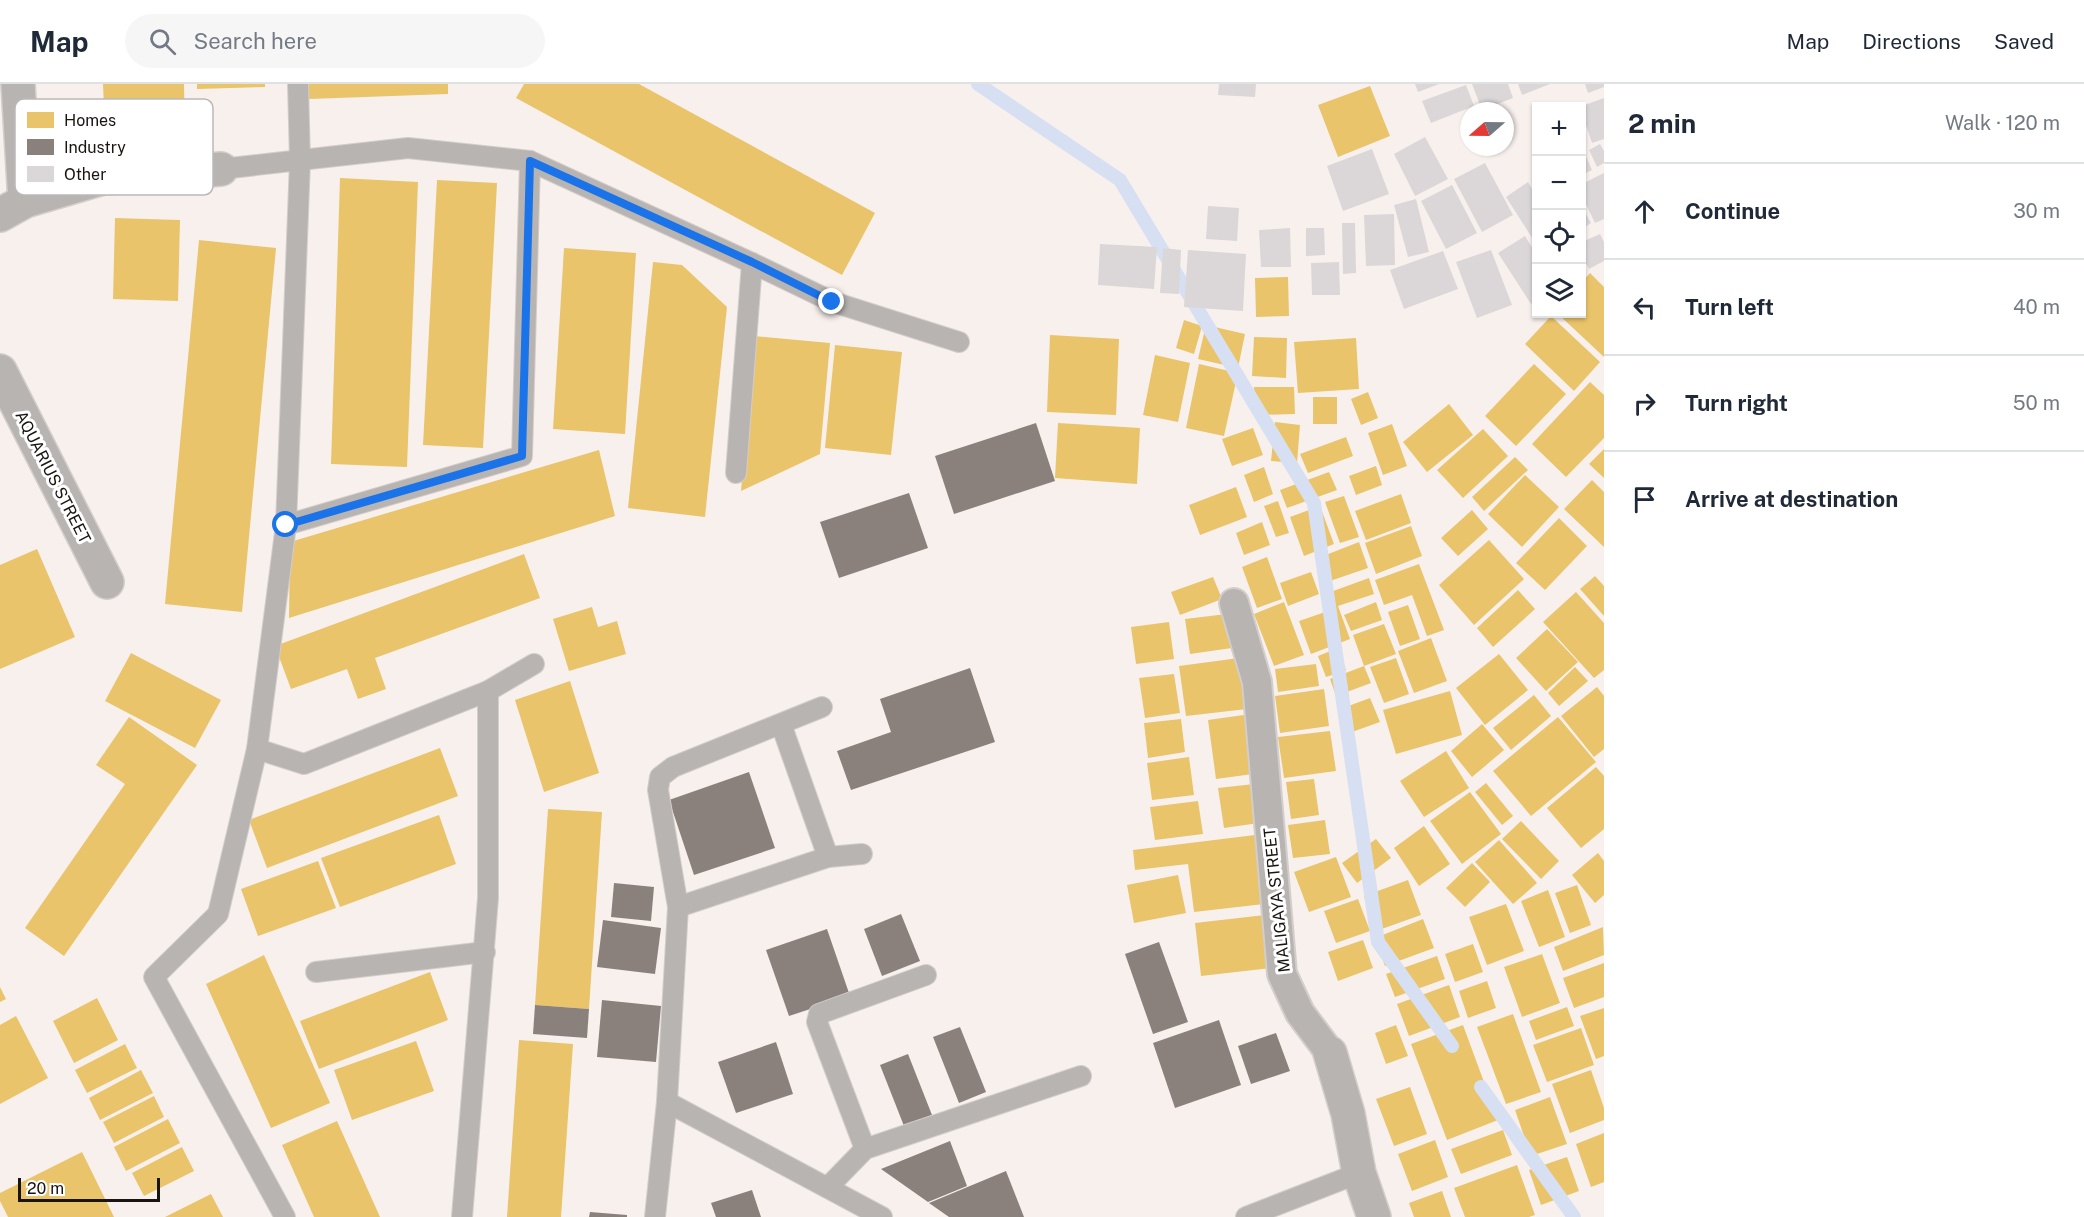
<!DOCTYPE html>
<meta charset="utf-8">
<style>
body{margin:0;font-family:"Public Sans",sans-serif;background:#f6f6f7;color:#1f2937}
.controls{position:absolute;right:18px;top:18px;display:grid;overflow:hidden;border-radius:0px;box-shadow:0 2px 4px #0004}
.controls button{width:54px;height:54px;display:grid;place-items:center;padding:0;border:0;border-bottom:2px solid #e0e1e3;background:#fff;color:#1f2937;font:30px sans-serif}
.compass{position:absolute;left:1460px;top:18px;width:54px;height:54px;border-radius:50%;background:#fff;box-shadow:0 2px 4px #0004;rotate:250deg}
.scale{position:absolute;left:18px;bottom:15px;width:142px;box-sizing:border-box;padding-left:6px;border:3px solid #191311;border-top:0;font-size:16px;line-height:21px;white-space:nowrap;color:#191311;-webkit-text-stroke:4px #fff;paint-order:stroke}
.stop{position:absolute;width:18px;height:18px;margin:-14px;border:4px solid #1a73e8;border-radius:50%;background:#fff}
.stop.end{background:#1a73e8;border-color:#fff;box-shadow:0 2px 6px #0008}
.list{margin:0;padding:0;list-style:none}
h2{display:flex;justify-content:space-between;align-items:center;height:78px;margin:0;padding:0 24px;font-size:26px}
h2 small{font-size:20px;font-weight:400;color:#747a83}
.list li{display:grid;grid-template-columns:39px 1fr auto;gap:18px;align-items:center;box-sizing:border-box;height:96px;padding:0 24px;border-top:2px solid #e0e1e3}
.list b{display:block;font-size:22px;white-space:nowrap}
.list em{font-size:20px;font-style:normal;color:#747a83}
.icon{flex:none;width:33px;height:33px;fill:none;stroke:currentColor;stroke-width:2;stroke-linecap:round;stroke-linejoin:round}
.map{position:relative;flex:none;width:1604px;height:1133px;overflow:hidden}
header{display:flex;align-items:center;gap:36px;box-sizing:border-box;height:84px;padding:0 30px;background:#fff;border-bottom:2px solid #e0e1e3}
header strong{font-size:28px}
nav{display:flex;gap:33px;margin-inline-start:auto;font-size:21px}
.search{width:420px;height:54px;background:#f6f6f7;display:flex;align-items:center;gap:15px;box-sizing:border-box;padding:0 21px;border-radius:33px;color:#747a83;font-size:22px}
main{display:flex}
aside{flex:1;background:#fff}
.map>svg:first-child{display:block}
</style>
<header>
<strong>Map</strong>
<div class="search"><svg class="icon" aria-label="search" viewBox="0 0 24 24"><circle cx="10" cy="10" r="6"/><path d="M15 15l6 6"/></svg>Search here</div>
<nav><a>Map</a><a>Directions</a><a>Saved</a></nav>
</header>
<main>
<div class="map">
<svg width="1604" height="1133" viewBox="0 0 1604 1133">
<rect width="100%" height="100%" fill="#f8f0ed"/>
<g fill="#e9c46a">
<path d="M103 0H184L185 47 105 49Z"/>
<path d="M197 0H265V3L197 5Z"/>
<path d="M309 0H448V10L309 15Z"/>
<path d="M524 0H639L875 129 842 191 516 14Z"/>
<path d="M1370 2 1390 52 1338 73 1318 21Z"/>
<path d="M340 94 418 98 407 383 331 380Z"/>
<path d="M437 96 497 99 483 364 423 361Z"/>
<path d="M115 134 180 136 178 217 113 215Z"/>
<path d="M199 156 276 164 242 528 165 520Z"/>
<path d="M564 164 636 169 625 350 553 345Z"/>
<path d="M653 178 682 181 727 223 705 433 628 424Z"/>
<path d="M1590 189 1604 203V273L1558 230H1582V198Z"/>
<path d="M1288 193 1289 232 1256 233 1255 194Z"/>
<path d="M1551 232 1600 278 1574 307 1525 260Z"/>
<path d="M1184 236 1202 242 1194 270 1176 264Z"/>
<path d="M1206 241 1245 250 1238 284 1198 275Z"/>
<path d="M1050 251 1119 255 1116 331 1047 328Z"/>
<path d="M754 252 830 259 820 370 741 407Z"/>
<path d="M1254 253 1287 254 1286 294 1252 292Z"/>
<path d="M1356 254 1359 305 1298 309 1294 258Z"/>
<path d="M835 261 902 268 891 371 825 364Z"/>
<path d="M1155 271 1190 279 1178 338 1143 331Z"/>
<path d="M1199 280 1238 289 1224 352 1186 344Z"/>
<path d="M1534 280 1566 310 1516 362 1485 332Z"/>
<path d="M1590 298 1604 311V354L1566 393 1532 360Z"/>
<path d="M1254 303H1294L1295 330 1255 331Z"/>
<path d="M1368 308 1378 334 1361 341 1351 315Z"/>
<rect x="1313" y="313" width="24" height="27"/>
<path d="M1449 320 1473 351 1427 388 1403 358Z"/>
<path d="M1275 338 1300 341 1297 379 1271 377Z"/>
<path d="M1058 339 1140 344 1137 400 1055 394Z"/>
<path d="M1392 340 1407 382 1383 391 1368 349Z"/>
<path d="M1253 344 1263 371 1232 382 1222 355Z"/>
<path d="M1483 345 1508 372 1463 414 1437 386Z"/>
<path d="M1346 353 1353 372 1308 389 1300 370Z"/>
<path d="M1604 365V394L1589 380Z"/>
<path d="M599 366 615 432 289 534 290 458Z"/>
<path d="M1515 373 1528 386 1484 427 1472 413Z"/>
<path d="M1376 382 1382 401 1356 411 1349 392Z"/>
<path d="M1264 383 1273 410 1254 418 1244 391Z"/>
<path d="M1329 388 1337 406 1287 424 1280 406Z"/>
<path d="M1525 391 1559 423 1522 463 1488 430Z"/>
<path d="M1592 396 1604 408V463L1564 425Z"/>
<path d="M1236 403 1247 433 1200 451 1189 421Z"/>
<path d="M1401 410 1411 439 1366 456 1355 427Z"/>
<path d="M1344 412 1359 453 1340 459 1325 418Z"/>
<path d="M1278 417 1289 449 1276 453 1264 422Z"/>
<path d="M1320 422 1334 460 1304 472 1290 433Z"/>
<path d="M1472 426 1488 445 1458 472 1441 454Z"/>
<path d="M1559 434 1587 462 1545 506 1516 479Z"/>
<path d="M1262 438 1270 461 1244 471 1236 449Z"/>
<path d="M1411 442 1422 472 1376 490 1365 459Z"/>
<path d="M1489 456 1524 495 1474 541 1439 501Z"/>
<path d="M1359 458 1368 484 1327 498 1318 474Z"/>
<path d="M37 465 75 553 0 585V481Z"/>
<path d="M524 470 540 514 375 574 386 605 358 615 347 585 291 605 275 562Z"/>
<path d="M1267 473 1282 515 1257 524 1242 483Z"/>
<path d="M1419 480 1444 546 1427 552 1412 511 1384 521 1375 496Z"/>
<path d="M1311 488 1319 510 1288 522 1280 499Z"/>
<path d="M1595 492 1604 502V532L1580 505Z"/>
<path d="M1213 493 1222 515 1180 531 1171 508Z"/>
<path d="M1369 494 1374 510 1338 522 1350 555 1311 570 1299 537 1331 526 1325 510Z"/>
<path d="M1518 506 1535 525 1493 563 1477 544Z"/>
<path d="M1576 508 1604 539V586L1594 594 1543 538Z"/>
<path d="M1284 518 1304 571 1274 582 1254 530Z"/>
<path d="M1376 518 1382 536 1351 547 1344 531Z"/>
<path d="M1408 521 1420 555 1400 562 1388 528Z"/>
<path d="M592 523 598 543 617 537 626 570 569 587 553 535Z"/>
<path d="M1235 529 1239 563 1190 570 1185 535Z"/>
<path d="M1169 538 1174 575 1136 580 1131 543Z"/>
<path d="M1384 540 1396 570 1364 582 1353 551Z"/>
<path d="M1547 545 1578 578 1546 607 1516 574Z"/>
<path d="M1431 554 1447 597 1414 609 1398 567Z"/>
<path d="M1338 564 1346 586 1326 593 1318 572Z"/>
<path d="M131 569 221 616 195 664 105 617Z"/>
<path d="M1499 570 1528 606 1485 641 1456 604Z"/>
<path d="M1239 574 1247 625 1186 632 1179 582Z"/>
<path d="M1396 574 1409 610 1384 619 1370 583Z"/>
<path d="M1316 580 1319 602 1278 608 1275 585Z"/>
<path d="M1364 582 1371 599 1336 612 1330 595Z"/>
<path d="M1575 583 1588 597 1559 622 1548 609Z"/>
<path d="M1174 590 1180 629 1145 634 1139 594Z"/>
<path d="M570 597 599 689 544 708 515 616Z"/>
<path d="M1597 603 1604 612V665L1594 673 1561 632Z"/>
<path d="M1324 605 1329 642 1280 649 1275 612Z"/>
<path d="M1450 607 1462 651 1396 670 1383 626Z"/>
<path d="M1534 611 1551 632 1511 666 1493 644Z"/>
<path d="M1370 614 1380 638 1352 648 1343 624Z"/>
<path d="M1251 630 1260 689 1216 695 1208 636Z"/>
<path d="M129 633 197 681 64 872 25 844 125 700 96 681Z"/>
<path d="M1558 633 1596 678 1531 732 1493 687Z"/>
<path d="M1181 635 1185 668 1148 674 1144 639Z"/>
<path d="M1482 640 1504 666 1472 693 1451 667Z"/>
<path d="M1330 647 1336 687 1284 694 1278 653Z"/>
<path d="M440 664 458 712 267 784 249 736Z"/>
<path d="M1446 667 1469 704 1424 733 1400 697Z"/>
<path d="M1189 673 1194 711 1152 716 1147 679Z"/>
<path d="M1596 683 1604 692V745L1581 764 1547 724Z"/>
<path d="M1314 695 1319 731 1291 735 1286 698Z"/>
<path d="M1486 699 1513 732 1502 741 1475 708Z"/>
<path d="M1254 700 1259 739 1224 744 1218 704Z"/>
<path d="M1470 708 1501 750 1462 780 1430 737Z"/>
<path d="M1198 717 1203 750 1155 756 1150 723Z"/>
<path d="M548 725 602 728 589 925 535 921Z"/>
<path d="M439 731 456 780 340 823 321 774Z"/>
<path d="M1325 736 1330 770 1293 774 1288 741Z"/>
<path d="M1521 737 1559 777 1541 795 1502 755Z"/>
<path d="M1424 742 1450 780 1419 802 1394 764Z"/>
<path d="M1255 751 1264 820 1194 828 1188 780 1135 786 1133 766Z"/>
<path d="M1376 755 1391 774 1357 799 1342 779Z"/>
<path d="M1499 756 1537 799 1513 820 1475 778Z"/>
<path d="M1598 769 1604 777V811L1595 819 1572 791Z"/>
<path d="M1336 773 1351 813 1309 828 1294 788Z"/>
<path d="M318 777 336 824 258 852 241 805Z"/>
<path d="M1472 779 1490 798 1465 823 1446 804Z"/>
<path d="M1178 791 1186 829 1134 839 1127 801Z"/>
<path d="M1408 796 1421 831 1376 847 1364 812Z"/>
<path d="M1577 801 1591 841 1570 849 1555 809Z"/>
<path d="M1548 806 1565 853 1539 863 1521 817Z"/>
<path d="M1358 815 1370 847 1336 859 1324 827Z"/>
<path d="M1506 820 1524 867 1487 881 1469 833Z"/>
<path d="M1265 831 1271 884 1201 892 1195 839Z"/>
<path d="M1423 835 1434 864 1385 882 1375 854Z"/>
<path d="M1603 843 1604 871 1563 887 1554 863Z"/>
<path d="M1363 856 1373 884 1338 897 1328 868Z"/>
<path d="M1473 860 1483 888 1455 898 1445 870Z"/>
<path d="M1542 870 1560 919 1522 933 1504 883Z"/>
<path d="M264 871 330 1019 271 1044 206 900Z"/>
<path d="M1437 872 1445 895 1395 913 1386 890Z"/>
<path d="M1604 879V913L1574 924 1563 894Z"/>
<path d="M430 888 448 936 319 985 300 937Z"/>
<path d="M1487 897 1496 924 1468 934 1459 907Z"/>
<path d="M1449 901 1460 933 1409 952 1397 920Z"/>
<path d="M0 903 6 915 0 918Z"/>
<path d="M97 914 118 956 74 979 53 937Z"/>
<path d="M1567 923 1574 942 1536 956 1529 937Z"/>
<path d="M1604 924V972L1596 975 1580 932Z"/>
<path d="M1513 930 1541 1008 1506 1020 1477 943Z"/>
<path d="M16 932 48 994 0 1020V941Z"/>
<path d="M1396 941 1408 972 1386 980 1375 949Z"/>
<path d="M1463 941 1498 1036 1447 1056 1411 960Z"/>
<path d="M1581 944 1594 981 1547 998 1533 961Z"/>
<path d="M519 956 573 960 561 1133H507Z"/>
<path d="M416 957 434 1007 352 1036 334 986Z"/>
<path d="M125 960 137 984 87 1009 75 986Z"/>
<path d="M141 986 153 1009 100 1036 89 1014Z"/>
<path d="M1591 986 1604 1024V1036L1570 1049 1552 1000Z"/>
<path d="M1410 1003 1427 1050 1394 1062 1376 1015Z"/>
<path d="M154 1012 164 1033 114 1059 103 1038Z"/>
<path d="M1550 1013 1567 1060 1531 1072 1515 1026Z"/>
<path d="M168 1035 180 1059 126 1087 114 1063Z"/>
<path d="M337 1037 380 1133H314L282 1061Z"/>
<path d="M1503 1046 1512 1071 1461 1090 1451 1065Z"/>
<path d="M1604 1049V1098L1591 1103 1576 1060Z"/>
<path d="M1435 1056 1448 1093 1412 1107 1398 1070Z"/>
<path d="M182 1063 194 1087 144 1112 132 1089Z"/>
<path d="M82 1068 114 1133H8L0 1117V1109Z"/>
<path d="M1567 1073 1579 1107 1541 1121 1529 1086Z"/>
<path d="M1517 1081 1535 1131 1529 1133H1465L1454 1104Z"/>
<path d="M1442 1107 1451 1133H1414L1409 1119Z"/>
<path d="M211 1110 223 1133H165Z"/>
</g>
<g fill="#8a817c">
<path d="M1036 339 1055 397 954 430 935 372Z"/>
<path d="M909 409 928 464 839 494 820 438Z"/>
<path d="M970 584 995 658 851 706 837 667 891 648 880 615Z"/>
<path d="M749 688 775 764 694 791 669 716Z"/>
<path d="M614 799 654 803 651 837 611 833Z"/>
<path d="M901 830 920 877 882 892 864 845Z"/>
<path d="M603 836 661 844 655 890 597 883Z"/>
<path d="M827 845 850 912 789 932 766 866Z"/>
<path d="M1159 858 1188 938 1153 950 1125 870Z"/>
<path d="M602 916 661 922 656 978 597 973Z"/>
<path d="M535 921 589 925 587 954 533 950Z"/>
<path d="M1219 936 1241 1001 1175 1024 1153 959Z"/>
<path d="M960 943 986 1008 959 1019 933 953Z"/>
<path d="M1276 949 1290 987 1251 1000 1238 962Z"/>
<path d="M776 958 793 1010 736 1029 718 978Z"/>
<path d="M908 970 932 1031 904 1042 880 981Z"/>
<path d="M950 1057 967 1102 928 1118 881 1085Z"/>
<path d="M1006 1087 1024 1133H949L929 1119Z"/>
<path d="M752 1106 761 1133H716L711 1119Z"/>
<path d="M590 1128 627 1131V1133H589Z"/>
</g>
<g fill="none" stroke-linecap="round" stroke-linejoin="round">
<g stroke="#d7e0f2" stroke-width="14">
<path d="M978 0 1120 96 1314 419 1378 858 1452 962"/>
<path d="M1481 1003 1574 1133"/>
</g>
</g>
<g fill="#dbd7d8">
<path d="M1219 0H1256L1255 13 1218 11Z"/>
<path d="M1415 0H1439L1418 8Z"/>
<path d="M1472 0H1508L1513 14 1482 26Z"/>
<path d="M1518 0H1550L1522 11Z"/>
<path d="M1585 0H1604V3L1588 9Z"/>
<path d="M1466 1 1474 22 1431 39 1422 17Z"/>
<path d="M1604 14V55L1592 59 1582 29V22Z"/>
<path d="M1425 53 1448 95 1415 112 1394 70Z"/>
<path d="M1600 60 1604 67V79L1597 83 1589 66Z"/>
<path d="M1372 65 1389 110 1343 127 1327 82Z"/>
<path d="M1585 70 1592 86 1582 91V72Z"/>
<path d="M1485 79 1513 131 1482 148 1454 95Z"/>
<path d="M1604 89V135L1595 139 1582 112V100Z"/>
<path d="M1528 98 1536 112V160L1506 113Z"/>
<path d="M1452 101 1477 149 1446 165 1421 117Z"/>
<path d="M1416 115 1429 168 1408 173 1394 121Z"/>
<path d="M1208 122 1239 124 1237 157 1206 155Z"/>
<path d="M1582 123 1591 139 1582 145Z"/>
<path d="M1394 130 1395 181 1366 182 1364 131Z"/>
<path d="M1342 139H1355L1356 189 1343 190Z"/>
<path d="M1290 144 1291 183H1261L1259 146Z"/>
<path d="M1306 144H1324L1325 171 1306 172Z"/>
<path d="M1600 150 1604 158V177L1589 185 1582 171V158Z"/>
<path d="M1525 152 1536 170V216L1531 220 1498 169Z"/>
<path d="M1100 160 1157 163 1154 205 1098 201Z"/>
<path d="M1163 164 1181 166 1179 210 1160 209Z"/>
<path d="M1188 166 1246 170 1243 227 1184 223Z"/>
<path d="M1491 166 1512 221 1477 234 1456 178Z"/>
<path d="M1443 167 1458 205 1404 225 1390 186Z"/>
<path d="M1339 178 1340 211H1312L1311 179Z"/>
</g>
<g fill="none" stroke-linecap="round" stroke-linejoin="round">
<defs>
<g id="service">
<path d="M221 85 408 64 530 77 752 179 833 218 959 258"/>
<path d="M736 389 752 179"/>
<path d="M286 441 522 372 530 77"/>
<path d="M781 640 828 773"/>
<path d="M257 665 304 680 488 607 534 580"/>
<path d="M678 823 828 773 862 770"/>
<path d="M316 888 485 868"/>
<path d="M667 1018 882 1133"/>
<path d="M865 1065 817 938 819 930 926 891"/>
<path d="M828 1103 865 1065 1081 992"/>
<path d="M285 1133 154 893 218 830 257 665 286 441 300 77 298 0"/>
<path d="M462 1133 488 814V607"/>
<path d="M655 1133 667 1018 678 823 658 706 660 693 673 683 822 623"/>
<path d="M1246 1133 1359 1089"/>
</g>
<path id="pedestrian" d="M1234 519 1257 598 1282 890 1300 929 1330 969"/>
<g id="minor">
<path d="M18 0 25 117"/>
<path d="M0 131 25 117 103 94 221 85"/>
<path d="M0 287 107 498"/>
<path d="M1330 969 1348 1030 1359 1089 1374 1133"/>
</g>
</defs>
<use href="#service" stroke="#d3cdcb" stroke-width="22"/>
<use href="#pedestrian" stroke="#d3cdcb" stroke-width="32"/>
<use href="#minor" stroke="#d3cdcb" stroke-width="36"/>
<use href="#service" stroke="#b8b4b2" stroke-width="20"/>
<use href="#pedestrian" stroke="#b8b4b2" stroke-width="28"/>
<use href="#minor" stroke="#b8b4b2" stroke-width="33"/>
</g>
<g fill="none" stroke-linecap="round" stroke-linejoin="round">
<path stroke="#1a73e8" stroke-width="8" d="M286 441 522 372 530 77 752 178 832 218"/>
</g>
<g text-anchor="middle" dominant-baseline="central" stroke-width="6" stroke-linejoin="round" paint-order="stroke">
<g font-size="16" fill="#191311" stroke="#fff">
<text transform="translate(53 393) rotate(63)">AQUARIUS STREET</text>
<text transform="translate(1277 816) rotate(-96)">MALIGAYA STREET</text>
</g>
</g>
<rect x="15" y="15" width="198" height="96" rx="9" fill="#fff" stroke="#bab8b8" stroke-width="1.5"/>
<rect x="27" y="28" width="27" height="16" fill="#e9c46a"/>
<rect x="27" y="55" width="27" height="16" fill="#8a817c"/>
<rect x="27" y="82" width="27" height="16" fill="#dbd7d8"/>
<g font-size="16" fill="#191311">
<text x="64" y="42">Homes</text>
<text x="64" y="69">Industry</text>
<text x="64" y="96">Other</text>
</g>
</svg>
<div class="controls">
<button>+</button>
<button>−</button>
<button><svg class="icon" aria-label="locate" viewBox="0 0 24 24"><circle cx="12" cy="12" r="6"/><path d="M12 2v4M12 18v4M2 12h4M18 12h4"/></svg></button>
<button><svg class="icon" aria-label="layers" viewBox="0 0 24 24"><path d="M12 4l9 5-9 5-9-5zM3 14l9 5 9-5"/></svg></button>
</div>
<svg class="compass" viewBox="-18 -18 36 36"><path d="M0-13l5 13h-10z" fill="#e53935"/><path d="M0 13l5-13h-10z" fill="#747a83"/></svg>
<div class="scale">20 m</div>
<div class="stop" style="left:286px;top:441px"></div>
<div class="stop end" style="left:832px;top:218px"></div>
</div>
<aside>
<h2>2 min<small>Walk · 120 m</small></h2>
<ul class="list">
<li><svg class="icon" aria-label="ahead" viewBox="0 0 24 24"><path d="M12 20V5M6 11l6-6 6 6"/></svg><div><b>Continue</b></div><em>30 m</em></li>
<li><svg class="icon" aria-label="left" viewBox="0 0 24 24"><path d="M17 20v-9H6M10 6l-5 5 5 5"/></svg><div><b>Turn left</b></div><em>40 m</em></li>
<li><svg class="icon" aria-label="right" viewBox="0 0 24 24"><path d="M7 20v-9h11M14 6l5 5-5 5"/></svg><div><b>Turn right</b></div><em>50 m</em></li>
<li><svg class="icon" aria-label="arrive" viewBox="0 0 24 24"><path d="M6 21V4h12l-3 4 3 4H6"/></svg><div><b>Arrive at destination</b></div></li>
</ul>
</aside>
</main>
